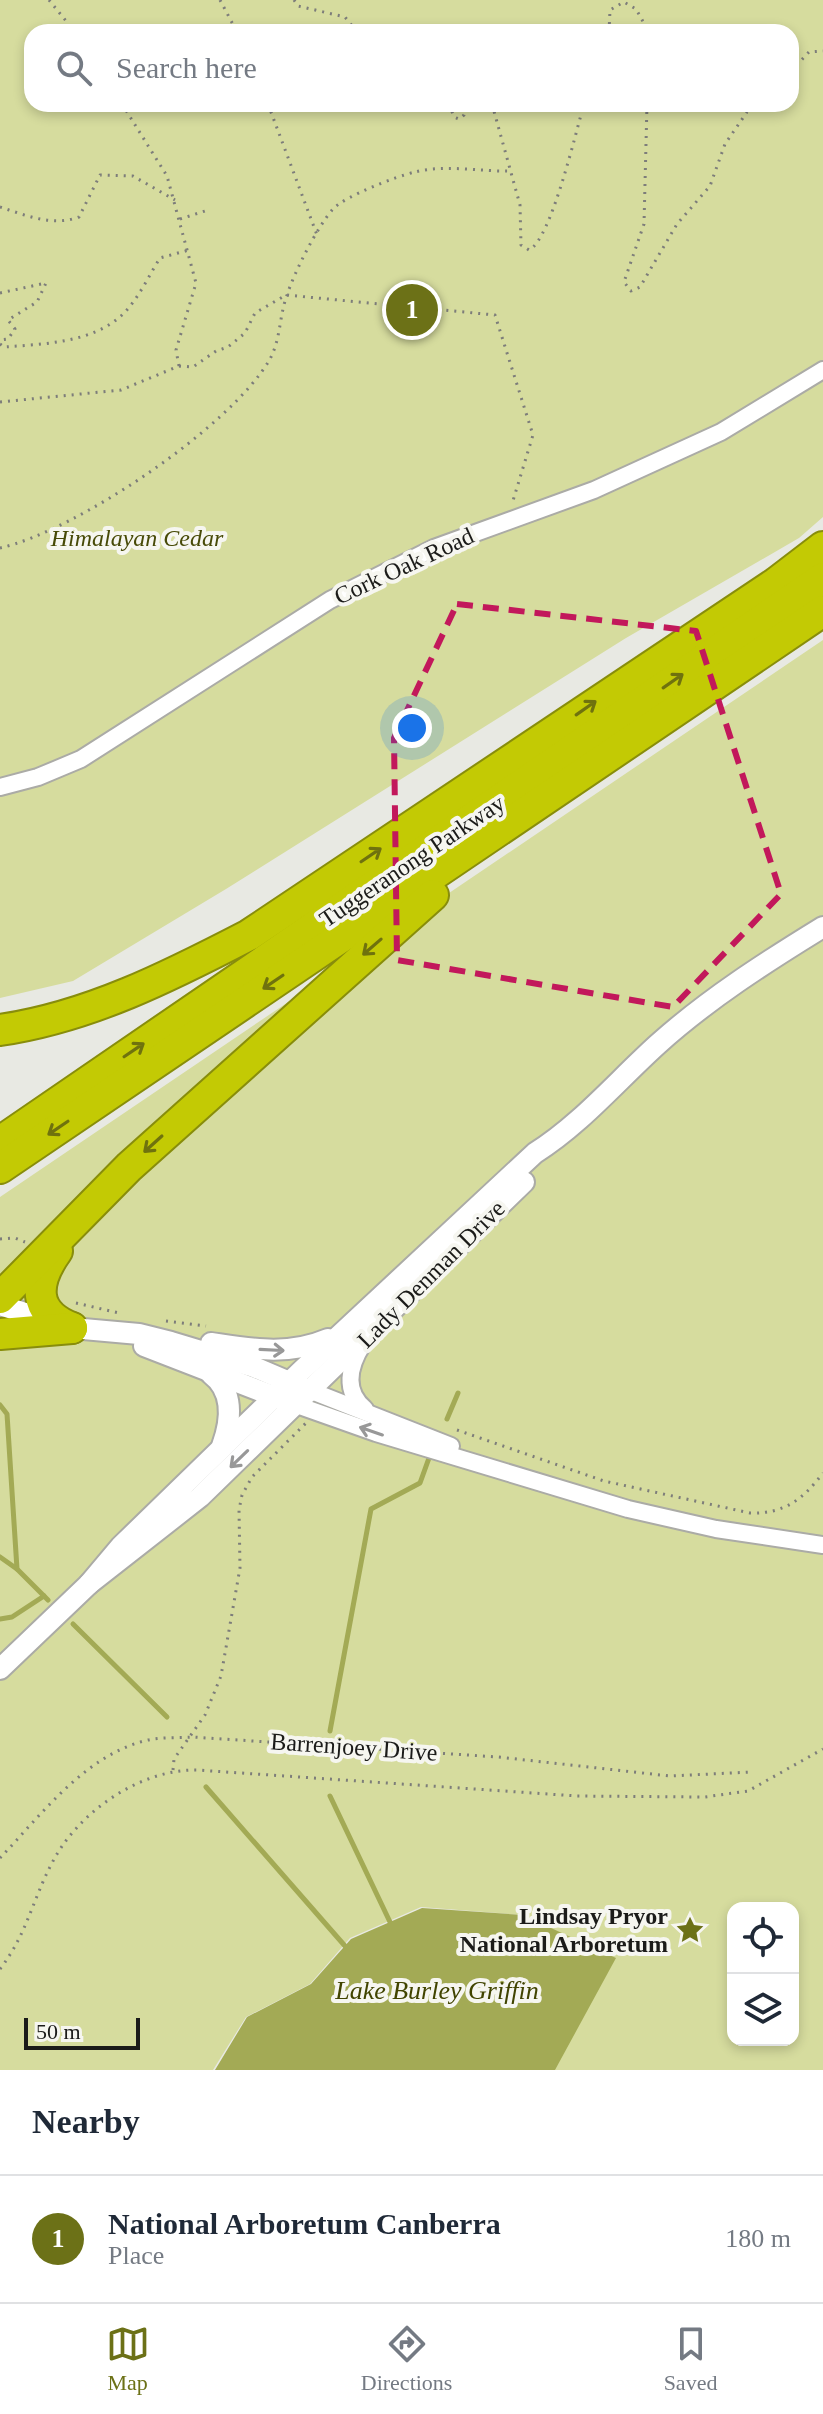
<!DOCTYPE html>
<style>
body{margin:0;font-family:"Times New Roman",serif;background:#f6f6f7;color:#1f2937}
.controls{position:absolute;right:24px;bottom:24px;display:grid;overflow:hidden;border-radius:16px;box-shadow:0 4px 12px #0003}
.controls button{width:72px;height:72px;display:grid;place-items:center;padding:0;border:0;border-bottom:2px solid #e0e1e3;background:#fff;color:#1f2937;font:40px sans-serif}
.scale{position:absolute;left:24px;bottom:20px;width:116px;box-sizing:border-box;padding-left:8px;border:4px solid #1b1b19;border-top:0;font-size:22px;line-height:28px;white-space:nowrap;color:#1b1b19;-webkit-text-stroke:6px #f6f6f0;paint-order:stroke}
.you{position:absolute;left:412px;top:728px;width:28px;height:28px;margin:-20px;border:6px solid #fff;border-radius:50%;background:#1a73e8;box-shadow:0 0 0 12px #1a73e833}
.badge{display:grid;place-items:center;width:52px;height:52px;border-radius:50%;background:#6c7117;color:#fff;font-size:26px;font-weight:700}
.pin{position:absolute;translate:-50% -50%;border:4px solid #fff;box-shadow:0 2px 8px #0006}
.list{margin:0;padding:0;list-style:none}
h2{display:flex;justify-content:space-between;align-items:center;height:104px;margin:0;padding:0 32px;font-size:34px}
h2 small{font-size:26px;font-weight:400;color:#747a83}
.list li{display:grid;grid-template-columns:52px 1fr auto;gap:24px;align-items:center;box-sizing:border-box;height:128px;padding:0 32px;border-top:2px solid #e0e1e3}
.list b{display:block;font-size:30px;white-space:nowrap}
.list p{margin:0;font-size:26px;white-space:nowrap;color:#747a83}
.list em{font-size:26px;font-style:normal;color:#747a83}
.icon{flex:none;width:44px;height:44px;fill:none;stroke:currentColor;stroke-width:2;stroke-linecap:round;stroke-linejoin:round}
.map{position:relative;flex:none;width:823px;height:2070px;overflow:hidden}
.search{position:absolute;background:#fff;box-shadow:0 4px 12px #0003;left:24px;right:24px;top:24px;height:88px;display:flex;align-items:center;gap:20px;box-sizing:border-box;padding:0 28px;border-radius:24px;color:#747a83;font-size:30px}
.sheet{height:232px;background:#fff}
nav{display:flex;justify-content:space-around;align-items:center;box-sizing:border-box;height:112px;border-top:2px solid #e0e1e3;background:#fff;font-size:22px;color:#747a83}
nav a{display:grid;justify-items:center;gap:4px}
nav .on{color:#6c7117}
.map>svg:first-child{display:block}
</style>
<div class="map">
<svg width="823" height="2070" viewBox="0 0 823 2070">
<rect width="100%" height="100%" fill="#e8e9e3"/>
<g fill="#d6dc9e" fill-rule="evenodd">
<path d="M0 0H823V517L799 538 626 638 226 889 73 981 0 998ZM32 32H791V104H32Z"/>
<path d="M823 640V2070H553L615 1958 522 1915 421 1907 350 1938 310 1984 246 2017 213 2070H0V1197ZM733 1908H793V2040H733Z"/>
</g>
<path fill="#a3aa55" d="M422 1908 523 1915 616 1958 555 2070H215L247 2017 311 1984 351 1939Z"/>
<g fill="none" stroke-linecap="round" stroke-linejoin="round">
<g stroke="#a3aa55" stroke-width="5">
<path d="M0 1405 7 1414 17 1569 48 1600"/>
<path d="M447 1419 458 1393"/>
<path d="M0 1557 17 1569"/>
<path d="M0 1619 12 1617 44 1596"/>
<path d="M73 1624 167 1717"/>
<path d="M330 1731 371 1509 420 1483 429 1458"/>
<path d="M206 1787 345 1946"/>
<path d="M330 1796 390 1922"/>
</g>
<defs>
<g id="minor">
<path d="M0 787 38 777 81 759 330 600 434 548 594 490 721 432 823 370"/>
<path d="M363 1344C349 1366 343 1391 365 1409"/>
<path d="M309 1390 451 1446"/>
<path d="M294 1404 376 1433 628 1509 716 1529 823 1545"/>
</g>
<g id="tertiary">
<path d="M0 1305 72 1328 139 1334 171 1342 254 1367 301 1387"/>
<path d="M211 1343C252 1349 288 1356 328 1339"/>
<path d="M144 1346 286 1401"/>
<path d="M211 1374C235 1392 231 1421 222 1446"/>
<path d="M89 1584 121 1546 301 1371 535 1153C581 1124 617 1081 658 1044 708 999 766 962 823 927"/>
<path d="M0 1669 89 1584 200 1497 524 1182"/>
</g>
<g id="motorway">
<path d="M0 1030C89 1017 170 976 249 935L776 583 823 547"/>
<path d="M0 1142 823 578"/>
<path d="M0 1168 823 611"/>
<path d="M57 1251C35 1282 31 1312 72 1328"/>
<path d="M0 1298 129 1167 433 895"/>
<path d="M0 1334 72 1328"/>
</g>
</defs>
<use href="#minor" stroke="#ababa6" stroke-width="20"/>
<use href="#tertiary" stroke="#ababa6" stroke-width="24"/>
<use href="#motorway" stroke="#888d0b" stroke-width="34"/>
<g stroke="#7d7d7a" stroke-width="3" stroke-dasharray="2 6" stroke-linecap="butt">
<path d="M49 0 75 32"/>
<path d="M220 0 237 32"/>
<path d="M294 0 298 6 345 17 353 27 379 32"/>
<path d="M609 32 610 10 624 2 636 9 649 32"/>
<path d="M791 71 809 52 823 51"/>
<path d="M122 104 167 176 196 283 176 350 179 366"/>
<path d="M268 104 317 235"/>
<path d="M449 104 454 117 459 119 464 115 466 104"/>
<path d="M492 104 520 205 521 245 529 250C551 240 576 131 584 104"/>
<path d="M647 104 644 224 624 282 631 291 640 287 677 224 710 186 725 144 747 112 759 104"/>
<path d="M0 207C25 215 52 227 79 217L100 175 133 176 175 200"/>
<path d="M180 219 205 211"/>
<path d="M0 293 46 283 37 302 8 320 15 329 8 339 0 340"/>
<path d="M0 344 4 347C43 344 92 343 122 315 138 300 149 275 160 258L189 250"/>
<path d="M179 366 193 367 216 351 228 347 245 333 255 313 286 295 495 315 533 435 512 504"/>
<path d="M0 402 121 390 179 366"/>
<path d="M0 548C76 531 231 427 270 359 281 338 279 317 287 295 294 273 317 227 333 209 345 196 397 176 415 172 445 164 482 172 512 171"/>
<path d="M0 1239 15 1238 25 1242"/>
<path d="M76 1303 119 1313"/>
<path d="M166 1321 206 1326"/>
<path d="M457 1430 604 1481 750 1513C785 1514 803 1499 823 1473"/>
<path d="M173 1770 174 1759 205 1715 221 1676 240 1568 239 1510 242 1495 252 1477 306 1423"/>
<path d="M0 1858C42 1814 86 1754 148 1740 162 1737 178 1738 192 1737L498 1757 670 1776 751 1772"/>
<path d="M0 1969C27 1934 32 1901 52 1863 78 1812 140 1769 197 1770L577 1796 705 1797 748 1791 823 1749"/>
</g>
<use href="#minor" stroke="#fff" stroke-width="16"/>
<use href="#tertiary" stroke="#fff" stroke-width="20"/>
<use href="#motorway" stroke="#c3ca04" stroke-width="30"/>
</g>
<defs><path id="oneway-shaft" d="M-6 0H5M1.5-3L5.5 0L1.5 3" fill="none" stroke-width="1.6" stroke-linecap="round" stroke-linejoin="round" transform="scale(2)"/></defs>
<g stroke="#6f720e">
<use href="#oneway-shaft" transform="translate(673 681) rotate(-35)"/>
<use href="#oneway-shaft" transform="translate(586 708) rotate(-35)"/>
<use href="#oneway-shaft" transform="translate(371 855) rotate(-34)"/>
<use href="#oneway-shaft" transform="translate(372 947) rotate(139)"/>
<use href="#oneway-shaft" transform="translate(273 982) rotate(146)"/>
<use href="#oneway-shaft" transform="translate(134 1050) rotate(-34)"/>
<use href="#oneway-shaft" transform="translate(58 1128) rotate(146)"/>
<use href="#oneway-shaft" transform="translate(153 1144) rotate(138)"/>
</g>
<g stroke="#989898">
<use href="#oneway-shaft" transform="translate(272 1350) rotate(3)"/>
<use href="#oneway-shaft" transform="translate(371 1431) rotate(-161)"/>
<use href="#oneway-shaft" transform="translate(239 1459) rotate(136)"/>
</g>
<path fill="none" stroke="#c2185b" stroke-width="6" stroke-dasharray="16 10" stroke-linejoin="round" d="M457 604 696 631 781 894 673 1007 397 960 394 738Z"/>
<defs>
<symbol id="sight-bare" viewBox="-9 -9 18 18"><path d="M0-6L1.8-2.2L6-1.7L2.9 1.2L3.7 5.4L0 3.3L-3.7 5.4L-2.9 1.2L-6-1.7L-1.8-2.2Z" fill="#6c7117" stroke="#f6f6f0" stroke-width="2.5" paint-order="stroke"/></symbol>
</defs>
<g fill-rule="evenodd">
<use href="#sight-bare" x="670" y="1910" width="40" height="40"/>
</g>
<g text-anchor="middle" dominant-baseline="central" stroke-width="8" stroke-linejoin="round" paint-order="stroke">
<g font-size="24" font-style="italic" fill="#474a07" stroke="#f6f6f0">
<text x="137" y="538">Himalayan Cedar</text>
</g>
<g font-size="24" fill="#1b1b19" stroke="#f6f6f0">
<text transform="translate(404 566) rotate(-25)">Cork Oak Road</text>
<text transform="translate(412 861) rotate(-34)">Tuggeranong Parkway</text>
<text transform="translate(431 1274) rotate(-45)">Lady Denman Drive</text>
<text transform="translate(354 1747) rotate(4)">Barrenjoey Drive</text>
</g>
<g font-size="24" font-weight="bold" fill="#1b1b19" stroke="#f6f6f0" text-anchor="end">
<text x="668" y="1916">Lindsay Pryor<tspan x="668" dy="28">National Arboretum</tspan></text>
</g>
<g font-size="26" font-style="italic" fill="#414400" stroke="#f6f6f0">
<text x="437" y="1990">Lake Burley Griffin</text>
</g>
</g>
</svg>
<div class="controls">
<button><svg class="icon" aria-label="locate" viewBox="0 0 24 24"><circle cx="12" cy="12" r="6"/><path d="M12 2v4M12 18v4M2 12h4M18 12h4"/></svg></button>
<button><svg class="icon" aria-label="layers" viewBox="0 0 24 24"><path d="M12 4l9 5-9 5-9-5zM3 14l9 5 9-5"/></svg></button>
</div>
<div class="scale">50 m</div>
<div class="you"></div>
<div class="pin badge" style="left:412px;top:310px">1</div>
<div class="search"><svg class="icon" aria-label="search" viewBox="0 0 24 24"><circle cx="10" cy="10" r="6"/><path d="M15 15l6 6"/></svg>Search here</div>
</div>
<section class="sheet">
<h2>Nearby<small></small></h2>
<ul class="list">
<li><span class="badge">1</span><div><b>National Arboretum Canberra</b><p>Place</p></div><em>180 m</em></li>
</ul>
</section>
<nav>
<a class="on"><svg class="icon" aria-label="map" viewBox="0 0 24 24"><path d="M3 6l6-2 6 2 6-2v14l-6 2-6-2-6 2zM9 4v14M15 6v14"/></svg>Map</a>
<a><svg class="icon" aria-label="directions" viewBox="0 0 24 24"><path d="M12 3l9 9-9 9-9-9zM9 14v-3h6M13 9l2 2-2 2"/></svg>Directions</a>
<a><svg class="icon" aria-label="saved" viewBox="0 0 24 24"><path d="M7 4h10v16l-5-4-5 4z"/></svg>Saved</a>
</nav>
